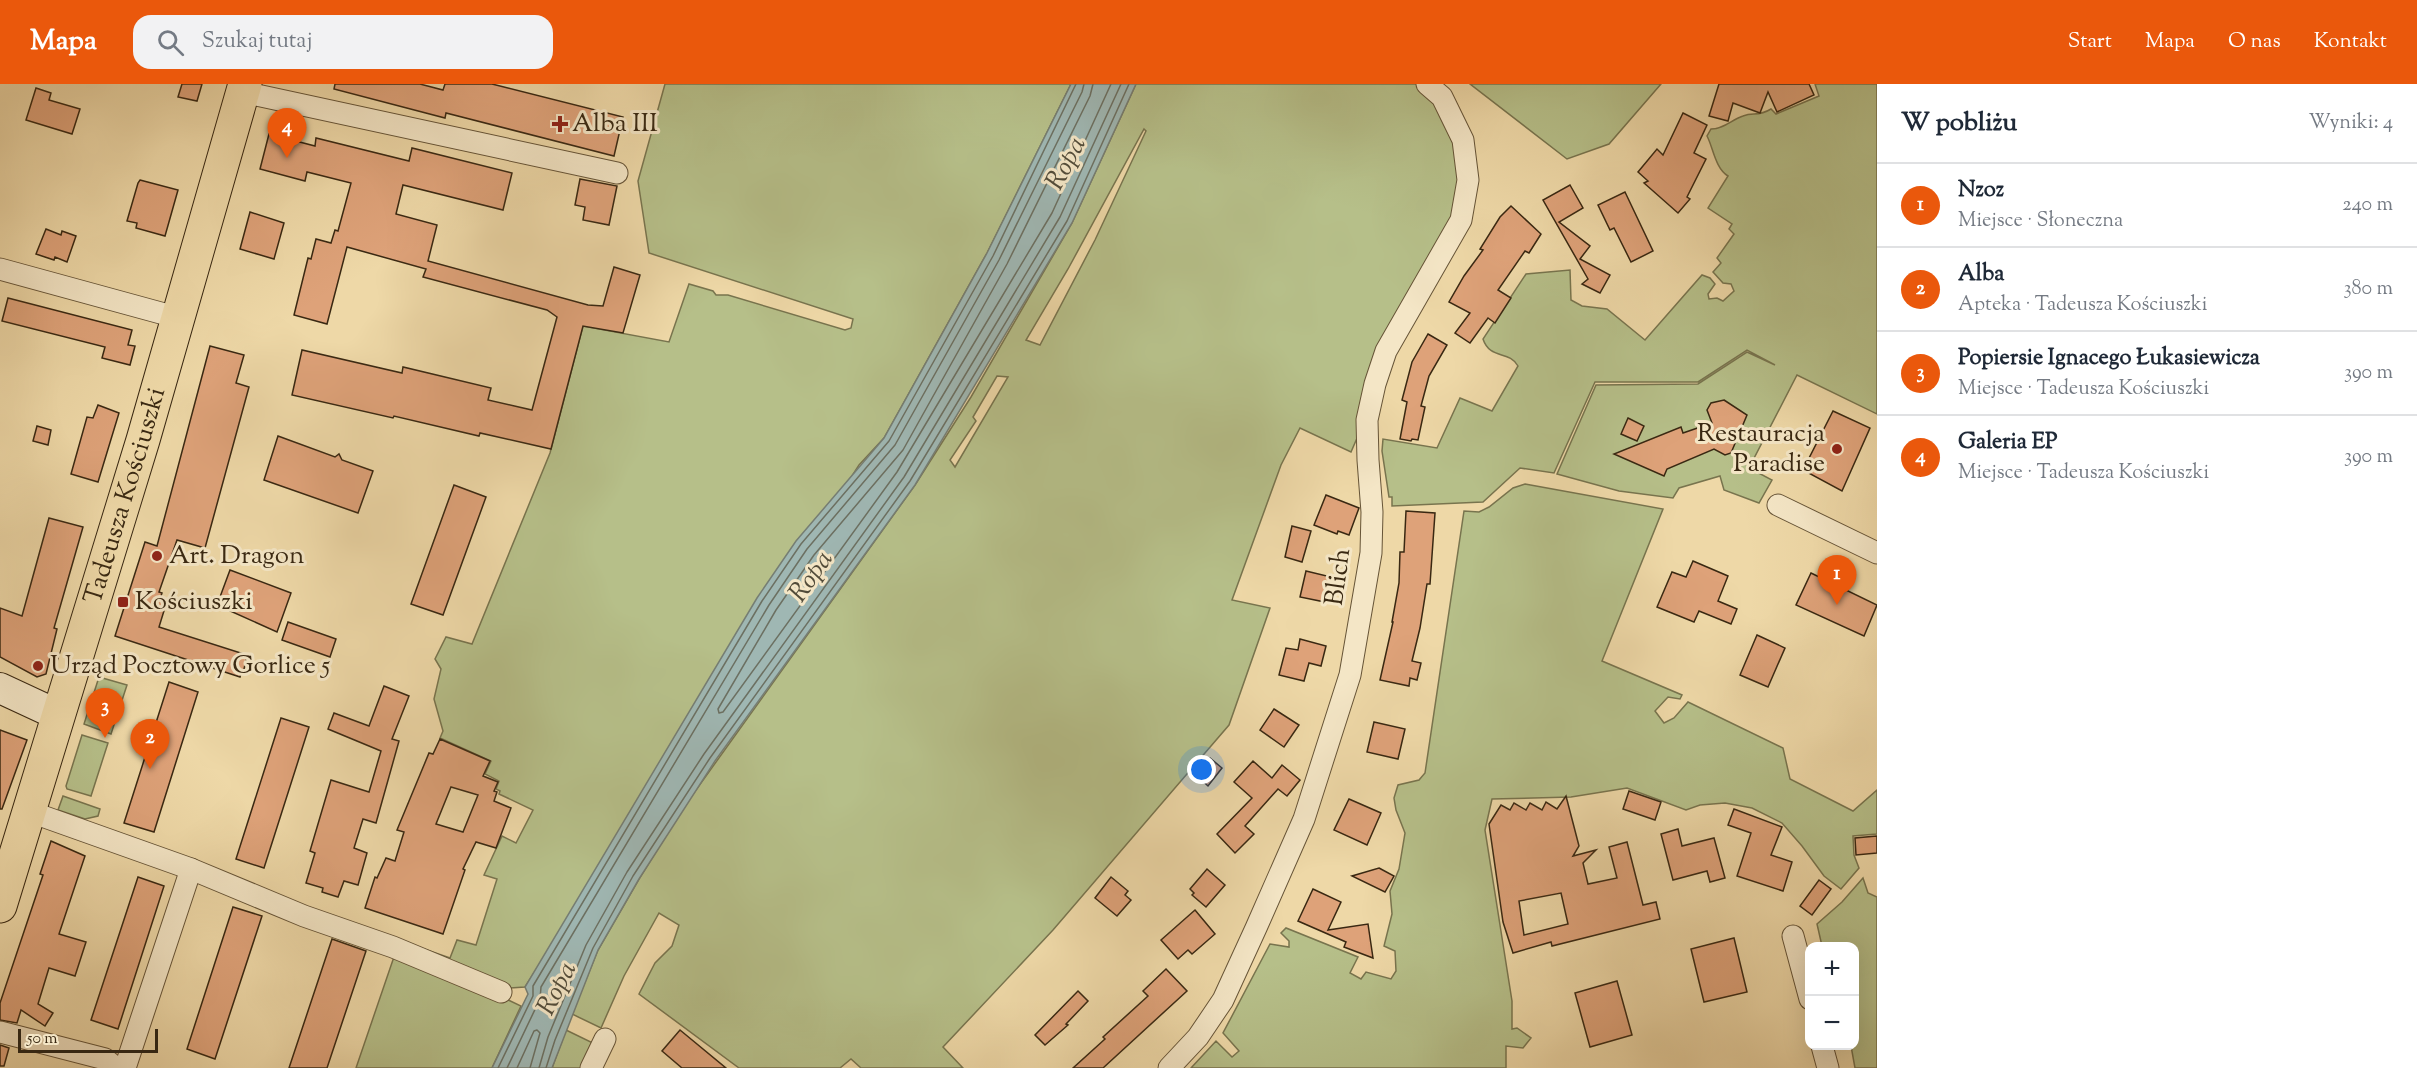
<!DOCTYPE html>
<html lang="pl">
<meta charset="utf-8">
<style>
body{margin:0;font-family:"Sorts Mill Goudy",serif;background:#f2f2f3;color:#1f2937}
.controls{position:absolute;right:18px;bottom:18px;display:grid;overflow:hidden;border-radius:12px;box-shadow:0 6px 24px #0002}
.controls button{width:54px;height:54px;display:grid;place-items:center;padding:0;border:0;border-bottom:2px solid #e0e1e3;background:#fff;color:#1f2937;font:30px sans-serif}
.scale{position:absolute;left:18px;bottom:15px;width:140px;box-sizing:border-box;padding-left:6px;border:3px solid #392812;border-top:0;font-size:16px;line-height:21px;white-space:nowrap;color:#392812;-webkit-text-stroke:4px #f4e6c6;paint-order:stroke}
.you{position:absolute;left:1202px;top:686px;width:21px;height:21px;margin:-15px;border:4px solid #fff;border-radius:50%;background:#1a73e8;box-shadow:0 0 0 9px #1a73e833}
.badge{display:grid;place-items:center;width:39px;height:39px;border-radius:50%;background:#ea580c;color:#fff;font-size:20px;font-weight:700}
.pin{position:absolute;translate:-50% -50px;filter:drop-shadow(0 2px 3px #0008)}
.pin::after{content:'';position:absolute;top:32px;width:21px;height:18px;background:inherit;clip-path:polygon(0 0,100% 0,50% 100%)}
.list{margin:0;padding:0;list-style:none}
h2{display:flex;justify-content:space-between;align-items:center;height:78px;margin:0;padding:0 24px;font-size:26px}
h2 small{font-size:20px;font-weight:400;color:#747a83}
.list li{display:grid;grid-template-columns:39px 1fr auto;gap:18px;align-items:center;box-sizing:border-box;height:84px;padding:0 24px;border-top:2px solid #e0e1e3}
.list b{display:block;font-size:22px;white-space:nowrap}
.list p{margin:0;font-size:20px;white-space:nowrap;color:#747a83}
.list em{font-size:20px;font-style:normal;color:#747a83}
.icon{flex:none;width:33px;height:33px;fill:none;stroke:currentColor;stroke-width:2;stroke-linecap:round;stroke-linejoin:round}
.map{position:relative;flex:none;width:1877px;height:984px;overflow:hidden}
header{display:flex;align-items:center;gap:36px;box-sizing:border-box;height:84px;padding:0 30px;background:#ea580c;color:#fff}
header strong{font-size:28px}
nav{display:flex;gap:33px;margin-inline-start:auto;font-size:21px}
.search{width:420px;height:54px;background:#f2f2f3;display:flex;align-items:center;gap:15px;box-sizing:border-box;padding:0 21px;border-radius:18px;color:#747a83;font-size:22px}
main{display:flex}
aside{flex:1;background:#fff}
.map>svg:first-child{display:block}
</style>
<header>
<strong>Mapa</strong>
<div class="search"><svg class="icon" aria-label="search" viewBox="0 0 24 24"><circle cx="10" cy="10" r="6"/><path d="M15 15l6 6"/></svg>Szukaj tutaj</div>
<nav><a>Start</a><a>Mapa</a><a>O nas</a><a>Kontakt</a></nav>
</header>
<main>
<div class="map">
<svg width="1877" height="984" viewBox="0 0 1877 984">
<rect width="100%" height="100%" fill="#eed8a7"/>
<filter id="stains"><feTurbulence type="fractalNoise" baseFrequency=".00333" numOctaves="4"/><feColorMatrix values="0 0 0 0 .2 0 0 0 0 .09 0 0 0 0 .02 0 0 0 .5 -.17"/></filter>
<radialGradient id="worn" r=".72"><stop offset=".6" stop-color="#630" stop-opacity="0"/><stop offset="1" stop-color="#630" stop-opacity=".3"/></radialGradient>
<g fill="#b6bf89" stroke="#78744e" stroke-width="1.5" fill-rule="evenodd">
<path d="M665 0H1071L987 169 884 354 859 381 525 903 510 904 421 864 450 874 457 856 476 861 497 795 484 791 502 752 516 759 533 726 499 710 500 707 496 705 499 697 485 690 491 677 440 654 443 647 434 615 441 585 435 575 446 553 472 560 550 369 583 242 669 258 689 200 713 207 716 211H728L845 246 851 244 853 235 649 169 638 97Z"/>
<path d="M1136 0H1416L1443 28 1453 48 1460 90 1453 133 1351 368 1300 344 1281 381 1232 516 1270 524 1229 641 1053 846 943 963 963 984H861L851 975 840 984H739L639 910 655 879 672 862 679 841 659 829 624 892 601 944 572 930 598 866 639 795 683 724 915 401 971 313 1072 139ZM1144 45 1146 47 1095 156 1040 261 1026 256 1068 185ZM997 292 1008 293 955 383 950 376 976 337 973 333Z"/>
<path d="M1470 0H1661L1609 60 1567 75Z"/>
<path d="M1815 0H1877V330L1797 291 1749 384 1772 396 1759 419 1724 406 1720 392 1679 404 1673 414 1619 407 1557 390 1596 301 1698 300 1747 268 1775 281 1747 266 1698 298H1595L1554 389 1520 384 1483 418 1392 422V413H1389L1382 367 1383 355 1437 364 1460 314 1492 327 1518 282C1509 266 1490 276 1483 255L1526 190 1570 186 1571 216 1582 222 1607 225 1645 256 1702 191 1710 194 1715 200 1708 210 1709 215 1717 214 1723 217 1734 207 1731 200 1723 199 1713 188 1721 179 1717 174 1734 150 1729 145 1732 140 1708 124 1728 92C1715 84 1713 63 1707 52L1711 45C1724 45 1731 36 1743 32 1754 28 1758 33 1771 25L1776 30 1819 12Z"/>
<path d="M1525 400 1663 425 1602 577 1682 611 1680 615 1668 613 1655 627 1664 639 1674 634 1688 618 1783 664 1790 695 1853 727 1877 706V750L1853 752 1854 771 1859 784 1841 805 1824 792 1802 762 1782 739 1752 724 1725 719 1700 721 1686 726 1627 704 1571 713 1492 715 1485 746 1512 917V945L1517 944 1531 954 1523 964 1506 962V984H1191L1216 957 1232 973 1239 967 1223 949 1270 860 1289 863V857L1281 849 1286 844 1358 873 1350 889 1361 895 1366 888 1391 895 1396 887 1395 867 1384 862 1392 830 1390 807 1399 785 1405 749 1396 726 1394 714 1398 701 1419 696 1425 689 1464 427 1479 428 1489 423 1513 404Z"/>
<path d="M99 593 127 601 111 650 84 640Z"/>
<path d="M82 651 108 659 91 712 67 705 66 702Z"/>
<path d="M63 712 100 725 98 732 85 735 58 726Z"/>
<path d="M1863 794 1868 809 1877 813V984H1855L1851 962H1854V862H1822L1817 840 1842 818Z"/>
<path d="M397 864 521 922 492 984H356Z"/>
<path d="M566 946 595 960 584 984H552Z"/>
</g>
<path fill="#9fb7b3" stroke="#767e73" stroke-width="1.5" d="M1071 0H1136L1072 139 915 401 715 677 639 795 598 866 552 984H492L528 910 525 903 757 514 796 457 884 354 987 169Z"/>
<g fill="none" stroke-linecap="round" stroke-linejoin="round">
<g stroke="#6c7062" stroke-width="1.5">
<path d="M1093 0 1090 12 1007 180 903 366 814 471 776 526 718 625 719 629 723 628 897 388 1052 129 1111 0"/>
<path d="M498 984 533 912V902L762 517 801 460 889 357 993 172 1076 0"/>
<path d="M507 984 540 915 541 903 769 521 807 465 895 361 999 176 1082 8 1084 0"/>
<path d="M517 984 534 947 537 946 540 949 530 984"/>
<path d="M539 984 548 953 586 861 627 788 704 670 904 393 1060 133 1121 0"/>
<path d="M546 984 555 956 593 864 633 792 710 674 910 397 1067 137 1129 0"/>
</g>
</g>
<g fill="#dea279" stroke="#392812" stroke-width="1.5" fill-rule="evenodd">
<path d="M182 0H202L197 17 178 13Z"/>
<path d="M335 0H420L443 6 445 0H492L623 33 614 72 446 29 445 34 334 5Z"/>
<path d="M1719 0H1809L1814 11 1777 28 1768 8 1760 29 1733 19 1728 37 1709 32Z"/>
<path d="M36 4 51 9 49 16 80 25 72 50 26 36Z"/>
<path d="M1683 29 1707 41 1694 69 1706 75 1687 113 1690 115 1678 129 1644 99 1648 97 1638 88 1657 65 1663 71Z"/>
<path d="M269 50 315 62 316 54 409 77 412 64 512 89 503 126 403 101 396 130 437 141 428 177 588 221 603 222 614 183 640 191 623 249 583 242 551 365 480 349 479 352 394 332 393 334 292 311 302 266 402 289 403 283 491 304 488 316 532 326 557 233 547 226 423 193 426 185 347 163 327 240 294 231 308 174 311 175 316 155 331 159 335 146 338 147 351 99 307 88 305 97 260 85Z"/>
<path d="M580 95 617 102 609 141 583 136 585 123 575 121Z"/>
<path d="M140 96 178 106 165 152 136 144 137 139 127 137 138 99Z"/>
<path d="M1570 101 1583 124 1559 138 1590 162 1580 175 1610 191 1600 209 1582 200 1588 195 1543 116Z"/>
<path d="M1625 108 1653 167 1631 178 1614 144 1610 146 1598 121Z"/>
<path d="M1511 122 1541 150 1529 169 1525 167 1498 206 1511 214 1495 239 1488 234 1470 259 1455 249 1470 229 1449 218 1464 192 1483 166 1480 165 1500 133Z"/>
<path d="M250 128 284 139 274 175 240 165Z"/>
<path d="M46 145 61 151 62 147 76 152 67 178 55 173 54 176 36 170Z"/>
<path d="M8 214 132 246 128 261 135 262 130 281 102 274 105 263 2 237Z"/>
<path d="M1428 250 1447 261 1429 292 1421 322 1425 323 1418 356 1412 355 1411 357 1400 355 1407 318 1402 316 1412 278Z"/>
<path d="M210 262 244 271 236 299 249 303 205 464 177 456 159 508 162 509 160 515 167 517 159 543 247 571 243 590 241 589 240 593 115 552 145 458 157 462Z"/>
<path d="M1724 316 1747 331 1731 369 1725 371 1714 365 1667 385 1664 392 1614 370 1681 343 1683 349 1712 339 1707 326 1711 319Z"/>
<path d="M98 321 119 329 98 398 71 390 87 333 93 334Z"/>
<path d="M1833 327 1870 344 1842 407 1803 386Z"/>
<path d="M1628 334 1644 342 1637 357 1621 350Z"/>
<path d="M37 342 51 346 48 361 33 357Z"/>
<path d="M278 352 335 373 339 370 342 376 373 387 358 429 264 396Z"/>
<path d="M454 401 486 413 443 531 411 520Z"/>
<path d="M1326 411 1359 424 1349 451 1338 447 1337 450 1314 441Z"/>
<path d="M1406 427 1435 429 1430 500H1427L1420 544 1412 577 1421 579 1417 596 1410 594 1409 602 1380 596 1393 538H1392L1399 499 1400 468H1404Z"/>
<path d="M49 434 83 443 54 544 57 545 46 590 37 593 0 573V524L22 532Z"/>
<path d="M1292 442 1311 447 1302 478 1285 473Z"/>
<path d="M1693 477 1728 492 1718 517 1737 525 1731 540 1699 527 1694 538 1657 523 1672 488 1686 493Z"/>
<path d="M230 486 291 509 277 548 217 521Z"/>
<path d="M1306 487 1331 493 1325 518 1300 513Z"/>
<path d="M1811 489 1877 521 1864 552 1796 521Z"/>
<path d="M288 538 336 555 330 573 282 556Z"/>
<path d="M1757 551 1785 564 1768 603 1740 591Z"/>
<path d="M1300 555 1326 562 1321 582 1309 579 1304 597 1279 591 1286 564 1298 566Z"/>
<path d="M169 598 198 608 154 748 124 739Z"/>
<path d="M384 602 409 612 392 655 399 657 376 739 363 735 354 764 367 769 358 801 344 797 338 813 322 808 323 804 306 799 315 769 310 767 331 696 369 708 381 667 328 645 334 629 369 642Z"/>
<path d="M1274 625 1299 641 1284 663 1260 646Z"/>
<path d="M281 634 309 643 264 784 236 775Z"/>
<path d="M1374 638 1405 645 1398 675 1367 668Z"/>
<path d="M0 646 27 656 2 725H0Z"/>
<path d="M440 655 490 677 483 692 498 698 494 707 497 708 494 717 511 724 496 764 476 758 463 785 465 786 443 850 365 824 375 793 377 794 386 774 395 777 404 748 397 746 429 669 433 670ZM451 703 478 711 463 748 436 740Z"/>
<path d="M1210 674 1222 684 1208 702 1196 691Z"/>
<path d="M1253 677 1272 694 1282 681 1300 696 1287 712 1278 705 1245 742 1254 750 1235 769 1217 750 1252 714 1234 698Z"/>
<path d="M1629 707 1661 718 1655 736 1623 725Z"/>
<path d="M1566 712 1579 762 1573 772 1596 766 1583 779 1588 800 1617 794 1609 763 1627 758 1643 821 1656 818 1660 835 1552 862 1551 858 1513 869 1503 838 1489 740 1501 721 1510 726 1514 719 1526 726 1530 719 1542 726 1546 718 1557 725ZM1561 809 1568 840 1524 851 1519 817Z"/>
<path d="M1349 715 1381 729 1367 761 1334 746Z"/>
<path d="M1734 725 1782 743 1771 771 1792 778 1783 807 1737 792 1751 749 1728 741Z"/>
<path d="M1678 745 1682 762 1714 754 1725 794 1710 798 1707 787 1673 796 1661 750Z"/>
<path d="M1877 752V769L1856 771 1855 754Z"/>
<path d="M51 757 85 772 59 850 86 858 75 892 49 884 38 920 53 929 45 942 21 926 17 939 0 936V919L43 791 40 790Z"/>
<path d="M1379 784 1394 792 1385 808 1352 792Z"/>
<path d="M1207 785 1225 801 1206 823 1192 811 1194 809 1190 805Z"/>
<path d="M138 793 164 802 118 945 91 936Z"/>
<path d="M1111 793 1128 807 1125 811 1131 816 1117 832 1095 814Z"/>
<path d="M1819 796 1831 805 1812 831 1800 822Z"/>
<path d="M1313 805 1341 818 1328 846 1368 840 1373 874 1344 863 1346 858 1298 837Z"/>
<path d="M233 823 262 832 215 975 187 965Z"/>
<path d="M1195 826 1215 850 1192 870 1188 866 1178 875 1161 856Z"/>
<path d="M1734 854 1747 908 1704 918 1691 865Z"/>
<path d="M332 855 366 867 327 984H289Z"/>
<path d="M1166 885 1187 907 1103 984H1073L1105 955 1103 953 1148 912 1143 907Z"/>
<path d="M1617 897 1632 951 1590 963 1575 909Z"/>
<path d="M1078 907 1088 917 1066 940 1068 941 1045 961 1035 951Z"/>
<path d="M680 946 726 984H682L662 967Z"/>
<path d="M0 961 9 964 4 982H0Z"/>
</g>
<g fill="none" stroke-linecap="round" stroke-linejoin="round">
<defs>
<g id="minor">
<path d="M243 8 617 89"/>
<path d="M0 185 179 234"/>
<path d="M1778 421 1877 469"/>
<path d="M28 727 191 785 304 832 393 863 501 908"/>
<path d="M1793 852 1810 915"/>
<path d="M0 948 105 975 116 984"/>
<path d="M1822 962 1828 984"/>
<path d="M125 984 191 785"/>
<path d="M591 984 605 955"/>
<path d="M1169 984 1198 953 1223 916 1256 844 1304 735 1350 591 1371 469 1372 428 1368 376 1367 336 1375 300 1386 267 1461 136 1468 96 1463 56 1442 13 1427 0"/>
</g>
<path id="secondary" d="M0 604 58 631"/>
<g id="primary">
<path id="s1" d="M0 822 143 356 245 0"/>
</g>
</defs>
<use href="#minor" stroke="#665437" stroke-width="23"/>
<use href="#secondary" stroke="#392812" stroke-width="32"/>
<use href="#primary" stroke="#392812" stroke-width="35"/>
<use href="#minor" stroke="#f4e6c6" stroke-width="21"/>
<use href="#secondary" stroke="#f4e6c6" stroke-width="30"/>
<use href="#primary" stroke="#eed8a7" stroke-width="33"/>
</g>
<g fill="#8f2418" stroke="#f4e6c6" stroke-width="2">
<path d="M557 31h6v6h6v6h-6v6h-6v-6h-6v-6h6z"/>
<circle cx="1837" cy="365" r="6"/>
<circle cx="157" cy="472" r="6"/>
<rect x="117" y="512" width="12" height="12" rx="3"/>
<circle cx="38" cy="582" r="6"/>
</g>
<g text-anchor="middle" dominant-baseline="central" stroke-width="6" stroke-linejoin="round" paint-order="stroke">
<g font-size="26" fill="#392812" stroke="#f4e6c6" text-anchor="start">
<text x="572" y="40">Alba III</text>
<text x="1825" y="350" text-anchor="end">Restauracja<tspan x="1825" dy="30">Paradise</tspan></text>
<text x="169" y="472">Art. Dragon</text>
<text x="135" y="518">Kościuszki</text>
<text x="50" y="582">Urząd Pocztowy Gorlice 5</text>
</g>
<g font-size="26" fill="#392812" stroke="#f4e6c6">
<text stroke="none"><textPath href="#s1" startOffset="429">Tadeusza Kościuszki</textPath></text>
<text transform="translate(1339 493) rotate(-82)">Blich</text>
</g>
<g font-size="27" font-style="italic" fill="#524c3a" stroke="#f4e6c6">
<text transform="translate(1067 80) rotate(-62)">Ropa</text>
<text transform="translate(812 493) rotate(-55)">Ropa</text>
<text transform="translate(558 905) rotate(-63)">Ropa</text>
</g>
</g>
<rect width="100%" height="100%" filter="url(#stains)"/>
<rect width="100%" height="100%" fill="url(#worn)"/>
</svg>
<div class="controls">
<button>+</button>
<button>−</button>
</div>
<div class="scale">50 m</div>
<div class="you"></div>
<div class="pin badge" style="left:1837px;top:521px">1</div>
<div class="pin badge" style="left:150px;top:685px">2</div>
<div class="pin badge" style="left:105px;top:654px">3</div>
<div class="pin badge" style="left:287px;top:74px">4</div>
</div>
<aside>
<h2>W pobliżu<small>Wyniki: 4</small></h2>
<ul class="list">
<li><span class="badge">1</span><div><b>Nzoz</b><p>Miejsce · Słoneczna</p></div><em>240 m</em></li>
<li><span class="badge">2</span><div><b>Alba</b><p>Apteka · Tadeusza Kościuszki</p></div><em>380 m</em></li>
<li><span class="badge">3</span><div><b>Popiersie Ignacego Łukasiewicza</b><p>Miejsce · Tadeusza Kościuszki</p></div><em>390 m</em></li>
<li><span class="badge">4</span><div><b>Galeria EP</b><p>Miejsce · Tadeusza Kościuszki</p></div><em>390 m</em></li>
</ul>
</aside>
</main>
